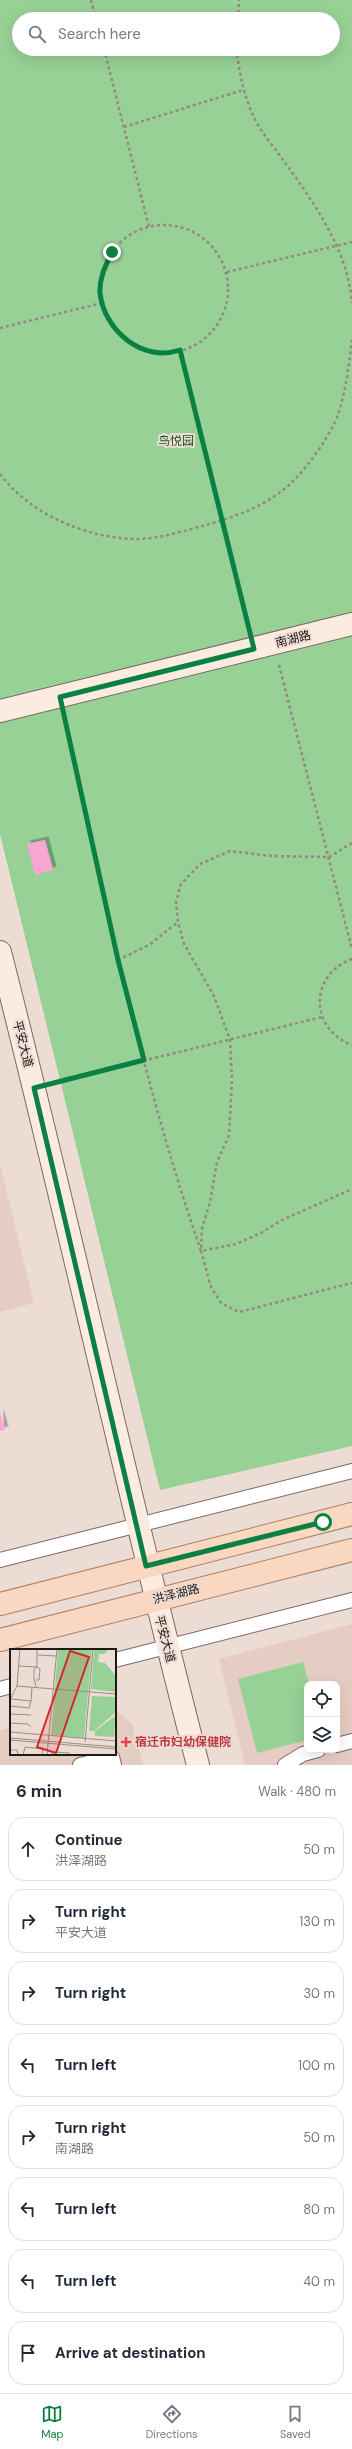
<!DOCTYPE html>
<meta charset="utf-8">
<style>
body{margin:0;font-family:"DM Sans","Noto Sans SC",sans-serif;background:#f2f2f3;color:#1f2937}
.controls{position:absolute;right:12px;bottom:12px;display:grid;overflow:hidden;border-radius:8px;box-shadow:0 4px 16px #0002}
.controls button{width:36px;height:36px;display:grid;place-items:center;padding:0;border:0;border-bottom:1px solid #e0e1e3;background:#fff;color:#1f2937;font:20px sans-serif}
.stop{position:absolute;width:12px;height:12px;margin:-9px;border:3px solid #0b8043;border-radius:50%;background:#fff}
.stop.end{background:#0b8043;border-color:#fff;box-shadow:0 1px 4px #0008}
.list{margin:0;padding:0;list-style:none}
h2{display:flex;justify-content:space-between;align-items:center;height:52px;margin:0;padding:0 16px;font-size:17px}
h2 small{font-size:13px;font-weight:400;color:#747a83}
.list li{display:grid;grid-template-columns:26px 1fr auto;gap:12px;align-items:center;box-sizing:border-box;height:64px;margin:0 8px 8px;padding:0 8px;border:1px solid #e0e1e3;border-radius:16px}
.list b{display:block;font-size:15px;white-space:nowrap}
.list p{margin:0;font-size:13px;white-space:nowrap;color:#747a83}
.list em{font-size:13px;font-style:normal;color:#747a83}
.icon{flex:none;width:22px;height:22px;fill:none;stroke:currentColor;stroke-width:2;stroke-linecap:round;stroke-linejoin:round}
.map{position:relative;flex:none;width:352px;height:1765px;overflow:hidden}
.search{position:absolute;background:#fff;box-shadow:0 4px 16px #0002;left:12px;right:12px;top:12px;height:44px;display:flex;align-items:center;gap:10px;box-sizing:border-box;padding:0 14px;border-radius:22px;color:#747a83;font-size:15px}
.sheet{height:628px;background:#fff}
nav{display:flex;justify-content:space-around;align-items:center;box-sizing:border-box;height:56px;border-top:1px solid #e0e1e3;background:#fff;font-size:11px;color:#747a83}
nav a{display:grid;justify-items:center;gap:2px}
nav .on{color:#0b8043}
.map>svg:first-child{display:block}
</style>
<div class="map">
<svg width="352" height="1765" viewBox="0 0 352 1765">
<defs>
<filter id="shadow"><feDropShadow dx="3.5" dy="-3.5" stdDeviation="0" flood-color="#0004"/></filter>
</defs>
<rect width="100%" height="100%" fill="#eddcd4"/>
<g fill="#e6cdc3" fill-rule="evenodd">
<path d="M0 1165 34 1303 0 1312Z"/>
<path d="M352 1624V1765H245L219 1659ZM307 1684H337V1750H307Z"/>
</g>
<path fill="#e3cdc1" d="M115 1710 132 1724 143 1765H0V1730L11 1727V1754H115Z"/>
<g fill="#98d196" fill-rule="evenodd">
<path d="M0 0H352V1446L160 1490 0 834ZM19 19H333V49H19Z"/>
<path d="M303 1662 309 1684 307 1740 257 1753 238 1679Z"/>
</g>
<g fill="#f9a7d0" filter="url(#shadow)">
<path d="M45 840 53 870 35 875 27 844Z"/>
<path d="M0 1412 5 1430 0 1431Z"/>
</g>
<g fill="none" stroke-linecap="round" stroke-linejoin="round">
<defs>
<g id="lane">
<path d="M0 1560 352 1471"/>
<path d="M115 1660 352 1600"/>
<path d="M0 1689 11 1686"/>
<path d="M337 1745 352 1741"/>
<path d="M80 1765 112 1757 114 1765"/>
<path d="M285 1765 303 1754 318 1750"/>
</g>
<g id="secondary">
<path d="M0 711 352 624"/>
<path d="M0 952C69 1222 128 1495 198 1765"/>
</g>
<g id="primary">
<path d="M0 1604 352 1514"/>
<path d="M0 1640 352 1550"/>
</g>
</defs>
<use href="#lane" stroke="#7a6b64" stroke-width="16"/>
<use href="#secondary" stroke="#7a6b64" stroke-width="24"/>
<use href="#primary" stroke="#aa8369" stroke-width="24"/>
<g stroke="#958883" stroke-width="2.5" stroke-dasharray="3 3" stroke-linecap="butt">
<path d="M91 0 96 19"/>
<path d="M238 19 239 0"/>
<path d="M104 49 149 227"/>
<path d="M236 49C240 73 243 95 254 117 260 131 272 144 281 157 312 200 348 249 352 303"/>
<path d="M124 127 243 90"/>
<circle cx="164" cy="289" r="64"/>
<path d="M227 272 352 242"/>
<path d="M0 328 102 303"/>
<path d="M180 350 248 625"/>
<path d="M0 474C30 514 86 538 135 539 159 539 184 531 206 525 237 516 269 505 292 482 309 466 332 433 339 412 346 389 349 364 352 340"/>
<path d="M279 665 352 949"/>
<path d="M65 719C104 897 141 1078 201 1251L236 1244 261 1233 280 1221 352 1189"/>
<path d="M352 843 329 857 271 856 230 851 200 864 181 884 176 902 178 922 184 944 214 996 230 1040 232 1081 229 1135 217 1162 210 1202 202 1229 201 1251 211 1287 221 1303 239 1312 352 1283"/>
<path d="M352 959C309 975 309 1029 352 1045"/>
<path d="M118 960 149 945 178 922"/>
<path d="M56 1082 322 1017"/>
</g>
<use href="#lane" stroke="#fff" stroke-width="14"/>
<use href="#secondary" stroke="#fcebe0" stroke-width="22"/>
<use href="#primary" stroke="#f9d7c0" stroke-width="22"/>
</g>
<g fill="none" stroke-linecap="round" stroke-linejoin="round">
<path stroke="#0b8043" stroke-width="5" d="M112 252C106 265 99 278 100 293 104 330 142 363 180 350L254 649 60 697 118 960 144 1060 34 1088 146 1566 323 1522"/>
</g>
<path fill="#e0444e" stroke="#eddcd4" stroke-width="1.5" d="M124 1736h4v4h4v4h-4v4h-4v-4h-4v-4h4z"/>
<g text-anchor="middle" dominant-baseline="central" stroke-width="4" stroke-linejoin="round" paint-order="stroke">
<g font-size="12" fill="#19581d" stroke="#eddcd4">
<text x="176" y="441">鸟悦园</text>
</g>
<g font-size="12" fill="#1e1816" stroke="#eddcd4">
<text transform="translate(293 639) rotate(-14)">南湖路</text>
<text transform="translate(23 1044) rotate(76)">平安大道</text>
<text transform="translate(176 1594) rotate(-14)">洪泽湖路</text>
<text transform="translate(165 1639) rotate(75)">平安大道</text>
</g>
<g font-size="12" font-weight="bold" fill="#be3a42" stroke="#eddcd4" text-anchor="start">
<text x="135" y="1742">宿迁市妇幼保健院</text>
</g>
</g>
<g transform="translate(10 1649)">
<rect width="106" height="106" fill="#eddcd4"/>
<path d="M48 0H82L74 89 41 86ZM84 0H99L94 5H89L88 13 95 14 106 27V43L81 40ZM82 47 105 48V64L84 82H79ZM106 66 104 88 85 87V82Z" fill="#98d196"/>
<path fill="none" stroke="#9a8e88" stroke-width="1" d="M10 0 7 37 106 45M28 6 46 7M9 17 27 18V0M26 38 24 29V20L27 18 30 20 29 31H26M1 50 21 52 22 38M0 51 7 37M0 57 19 59 21 52M0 65 21 66M0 74 18 75 21 78M0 83 106 92M0 89 106 98M0 91 106 100M75 93 83 0M0 101H7L8 106M13 106 15 98 33 100 32 106M37 106 47 0M41 106 44 103 60 104"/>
<path fill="#d62828" fill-opacity="0.15" stroke="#d62828" stroke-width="2" d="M60 2 79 8 46 104 27 98Z"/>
<rect width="106" height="106" fill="none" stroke="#1e1816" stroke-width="2"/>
</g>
</svg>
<div class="controls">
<button><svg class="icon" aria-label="locate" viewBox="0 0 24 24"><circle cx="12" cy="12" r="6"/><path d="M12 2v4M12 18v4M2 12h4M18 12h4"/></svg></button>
<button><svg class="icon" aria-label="layers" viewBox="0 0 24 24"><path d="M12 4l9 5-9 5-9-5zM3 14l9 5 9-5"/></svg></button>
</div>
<div class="stop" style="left:323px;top:1522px"></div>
<div class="stop end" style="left:112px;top:252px"></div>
<div class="search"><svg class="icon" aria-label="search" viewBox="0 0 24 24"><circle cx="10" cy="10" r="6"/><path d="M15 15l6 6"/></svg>Search here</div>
</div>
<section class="sheet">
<h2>6 min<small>Walk · 480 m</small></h2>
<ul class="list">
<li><svg class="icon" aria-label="ahead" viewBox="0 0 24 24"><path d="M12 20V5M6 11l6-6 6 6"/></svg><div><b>Continue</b><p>洪泽湖路</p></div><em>50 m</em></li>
<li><svg class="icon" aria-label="right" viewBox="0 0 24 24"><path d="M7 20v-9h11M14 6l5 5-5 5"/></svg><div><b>Turn right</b><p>平安大道</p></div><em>130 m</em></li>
<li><svg class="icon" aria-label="right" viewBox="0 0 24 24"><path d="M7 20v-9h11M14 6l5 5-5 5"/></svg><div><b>Turn right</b></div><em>30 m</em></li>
<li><svg class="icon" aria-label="left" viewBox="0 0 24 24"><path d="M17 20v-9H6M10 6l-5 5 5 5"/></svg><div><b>Turn left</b></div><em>100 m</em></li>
<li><svg class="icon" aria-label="right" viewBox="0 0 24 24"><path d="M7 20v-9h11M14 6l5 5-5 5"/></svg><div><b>Turn right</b><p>南湖路</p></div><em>50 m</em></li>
<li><svg class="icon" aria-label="left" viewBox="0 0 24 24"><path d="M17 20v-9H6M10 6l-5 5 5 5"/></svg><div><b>Turn left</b></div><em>80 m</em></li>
<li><svg class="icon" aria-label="left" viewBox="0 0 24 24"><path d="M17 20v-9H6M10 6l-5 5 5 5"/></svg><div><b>Turn left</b></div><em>40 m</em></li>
<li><svg class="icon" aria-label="arrive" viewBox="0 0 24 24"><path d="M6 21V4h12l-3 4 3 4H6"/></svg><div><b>Arrive at destination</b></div></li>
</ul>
</section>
<nav>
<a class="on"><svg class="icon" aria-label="map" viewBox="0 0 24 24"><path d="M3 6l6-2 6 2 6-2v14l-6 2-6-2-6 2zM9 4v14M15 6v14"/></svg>Map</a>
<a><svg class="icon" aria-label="directions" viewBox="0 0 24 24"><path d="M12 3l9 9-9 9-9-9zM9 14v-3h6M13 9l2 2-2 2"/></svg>Directions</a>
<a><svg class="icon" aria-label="saved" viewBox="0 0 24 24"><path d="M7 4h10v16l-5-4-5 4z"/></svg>Saved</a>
</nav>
